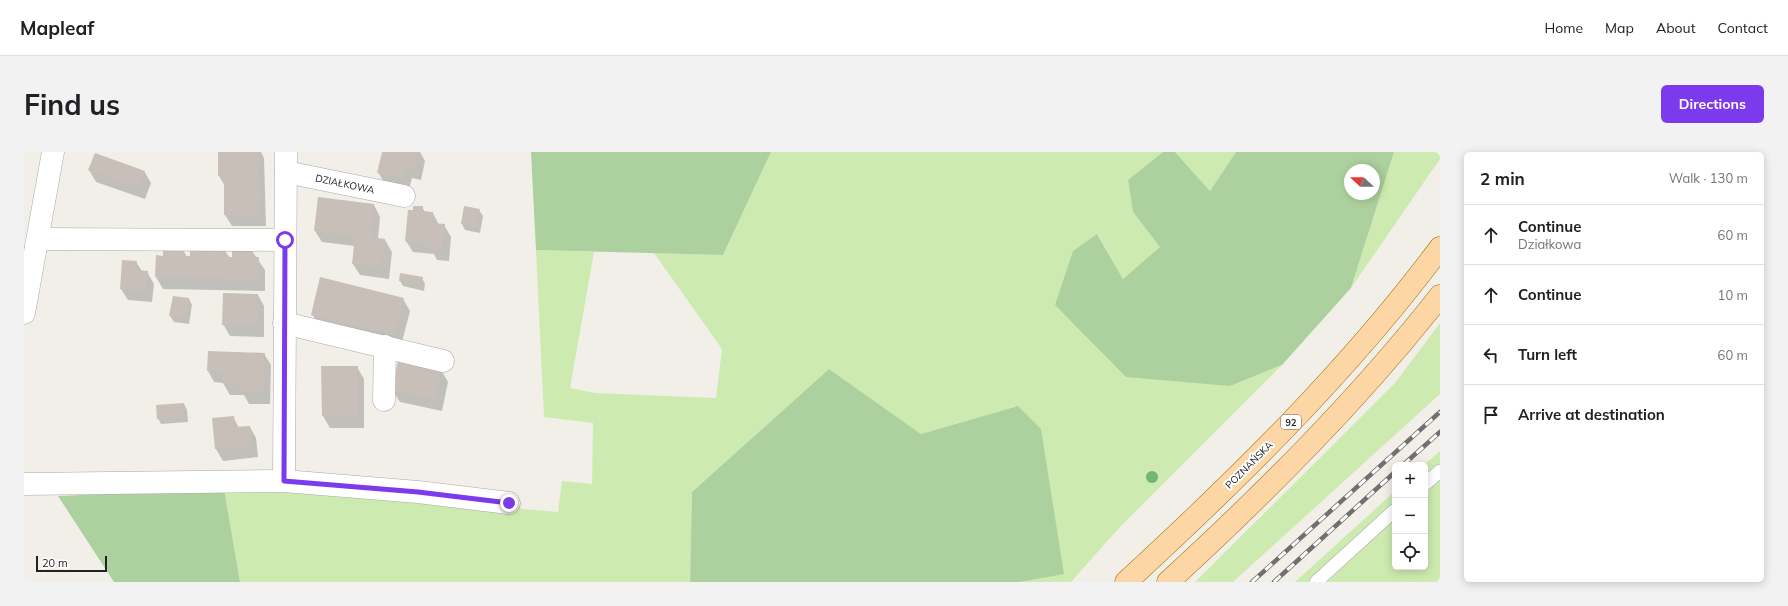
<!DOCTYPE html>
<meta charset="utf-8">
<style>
body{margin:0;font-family:Mulish,sans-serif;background:#f2f2f2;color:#202124}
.controls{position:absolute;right:12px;bottom:12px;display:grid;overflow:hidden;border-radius:6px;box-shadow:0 2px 10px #0003}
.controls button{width:36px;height:36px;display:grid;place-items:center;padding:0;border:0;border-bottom:1px solid #e0e0e0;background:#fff;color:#202124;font:20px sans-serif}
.compass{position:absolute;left:1320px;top:12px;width:36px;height:36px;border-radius:50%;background:#fff;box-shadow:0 2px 10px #0003;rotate:292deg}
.scale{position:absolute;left:12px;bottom:10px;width:71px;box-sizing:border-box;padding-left:4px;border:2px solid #222;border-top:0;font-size:11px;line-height:14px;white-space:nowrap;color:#222;-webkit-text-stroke:3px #fff;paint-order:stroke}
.stop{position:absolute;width:12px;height:12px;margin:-9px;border:3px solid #7c3aed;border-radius:50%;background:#fff}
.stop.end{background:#7c3aed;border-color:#fff;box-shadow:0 1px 4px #0008}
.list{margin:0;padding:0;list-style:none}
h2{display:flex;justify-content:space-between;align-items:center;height:52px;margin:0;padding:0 16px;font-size:17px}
h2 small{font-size:13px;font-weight:400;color:#757577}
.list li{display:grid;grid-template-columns:26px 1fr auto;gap:12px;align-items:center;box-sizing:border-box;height:60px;padding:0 16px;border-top:1px solid #e0e0e0}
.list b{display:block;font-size:15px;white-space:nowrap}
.list p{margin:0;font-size:13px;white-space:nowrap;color:#757577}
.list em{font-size:13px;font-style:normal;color:#757577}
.icon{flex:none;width:22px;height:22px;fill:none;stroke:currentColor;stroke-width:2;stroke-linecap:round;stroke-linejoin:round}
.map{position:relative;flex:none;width:1416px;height:430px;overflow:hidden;border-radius:6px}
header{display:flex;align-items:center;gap:24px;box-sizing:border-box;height:56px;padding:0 20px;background:#fff;border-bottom:1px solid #e0e0e0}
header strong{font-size:19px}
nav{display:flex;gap:22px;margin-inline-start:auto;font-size:14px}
.intro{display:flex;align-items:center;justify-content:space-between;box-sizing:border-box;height:96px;padding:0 24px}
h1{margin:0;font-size:28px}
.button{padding:10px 18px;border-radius:6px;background:#7c3aed;color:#fff;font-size:14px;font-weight:700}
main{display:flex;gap:24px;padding:0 24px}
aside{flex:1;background:#fff;border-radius:6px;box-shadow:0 2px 10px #0003}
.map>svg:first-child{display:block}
</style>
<header>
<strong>Mapleaf</strong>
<nav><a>Home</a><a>Map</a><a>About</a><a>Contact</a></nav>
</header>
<div class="intro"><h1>Find us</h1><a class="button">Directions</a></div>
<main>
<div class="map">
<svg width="1416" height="430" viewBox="0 0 1416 430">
<rect width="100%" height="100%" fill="#f2efe9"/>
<g fill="#cdebb0">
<path d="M747 0H1139L1104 28 1109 60 1137 95 1099 127 1074 83 1049 99 1206 234 1258 213 1095 376 1047 430H996L1040 421 994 254 897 282 805 217 668 340 666 430H216L200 337 404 349 534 360 538 329 568 332 569 271 520 265 512 98 570 100 546 236 571 241 692 246 698 197 630 101 699 103Z"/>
<path d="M1151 0H1212L1186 39Z"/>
<path d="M1370 0H1416V7L1327 136Z"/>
<path d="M1416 171V242L1209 430H1171L1371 231Z"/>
<path d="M1416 299V430H1271L1371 339V415H1401L1400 313Z"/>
</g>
<g fill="#add19e" fill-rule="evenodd">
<path d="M507 0H747L699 103 512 98Z"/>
<path d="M1139 0H1151L1186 39 1212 0H1370L1327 136 1258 213 1206 234 1102 225 1031 153 1049 99 1073 82 1099 127 1136 95 1109 60 1104 28ZM1326 18H1350V42H1326Z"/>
<path d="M805 217 897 282 994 254 1017 277 1040 422 996 430H666L668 340Z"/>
<path d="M200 337 216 430H90L34 344Z"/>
</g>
<g fill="#0003">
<path d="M195 0H237L240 6 242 74H208L201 63V34L195 24Z"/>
<path d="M359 0H396L401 9 397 28 388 26 385 37 361 32 354 20Z"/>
<path d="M65 18 120 19 127 31 121 47 72 30Z"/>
<path d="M350 53 356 65 354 87 361 88 368 100 365 127 336 123 329 112 331 94 298 90 291 79Z"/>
<path d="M398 55 401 60 409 61 415 73H420L427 85 425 109 413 108 410 102 389 100 382 89 390 59Z"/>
<path d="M455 58 459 64 456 81 441 78 438 72Z"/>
<path d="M159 98 163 105 201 99 206 106 228 99 241 118V139L139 137 132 125 133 104 140 105Z"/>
<path d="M112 110 118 119 123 120 130 132 128 150 104 148 97 137Z"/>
<path d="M398 126 401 132 400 139 379 134 376 129Z"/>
<path d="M234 143 240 154V185L206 184 199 172Z"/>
<path d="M165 147 168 153 165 172 150 170 146 164Z"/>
<path d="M379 147 386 159 377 194 295 174 288 162Z"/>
<path d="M240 202 247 213 246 252H225L220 243H206L199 231 190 230 184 219Z"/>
<path d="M298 215H333L340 227V276H306L299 264Z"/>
<path d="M417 218 424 230 418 259 376 250 369 239Z"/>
<path d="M160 252 163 258 164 270 137 272 134 266Z"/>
<path d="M209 265 215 276 226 275 232 286 234 305 199 309 192 297 189 267Z"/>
</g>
<g fill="#c7bfb8">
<path d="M194 0H234L236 63H200V24H194Z"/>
<path d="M358 0H394L391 17 381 15 379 26 353 21Z"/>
<path d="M71 1 121 19 114 36 64 18Z"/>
<path d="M294 45 350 52 346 85 361 87 358 115 328 112 331 84 290 79Z"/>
<path d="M389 54H399V59L409 60 408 71 421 72 418 98 406 96V91L381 89 384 58H389Z"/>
<path d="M440 54 456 57 453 75 437 72Z"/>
<path d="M139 96 159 97V104H166V97L202 98V105H208V98H228L229 105H235V127L131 125 132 103 139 104Z"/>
<path d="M98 108 113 109 112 118 124 119 122 139 96 137Z"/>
<path d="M376 121 399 125 397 133 375 129Z"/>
<path d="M296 125 380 146 371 183 287 163Z"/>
<path d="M199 141 234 142V173H198Z"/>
<path d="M149 144 165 146 162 166 145 164Z"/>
<path d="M184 199 241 201 239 241 217 240V232L198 231 199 219H183Z"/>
<path d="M374 209 417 217 412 247 368 239Z"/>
<path d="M297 214H334V264H298Z"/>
<path d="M160 251 161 265 133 267 132 253Z"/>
<path d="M210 264 211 275 226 274 228 294 191 297 188 266Z"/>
</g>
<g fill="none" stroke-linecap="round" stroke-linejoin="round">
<defs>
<g id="service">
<path d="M1401 332 1416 319"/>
<path d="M1292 430 1371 358"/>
</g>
<g id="minor">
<path d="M262 20 380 44"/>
<path d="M14 87 261 88"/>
<path d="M0 161 29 0"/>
<path d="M260 171 419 209"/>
<path d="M360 248 361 194"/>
<path d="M260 329 262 0"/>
<path d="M0 332 260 329 394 340 485 351"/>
</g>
<g id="primary">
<path d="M1102 430C1215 326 1324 219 1416 96"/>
<path d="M1144 430C1241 341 1334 248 1416 144"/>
</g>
</defs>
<use href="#service" stroke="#a9a9a9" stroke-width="14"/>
<use href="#minor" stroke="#a9a9a9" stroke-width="23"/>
<use href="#primary" stroke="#a06b00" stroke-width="23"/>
<use href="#service" stroke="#fff" stroke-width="13"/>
<use href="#minor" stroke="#fff" stroke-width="22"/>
<use href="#primary" stroke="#fcd6a4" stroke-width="22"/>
<defs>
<g id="rail">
<path d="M1379 313 1416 280"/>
<path d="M1228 430 1416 260"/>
<path d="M1250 430 1371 320"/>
</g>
</defs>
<use href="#rail" stroke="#707070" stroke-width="4.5"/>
<use href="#rail" stroke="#fff" stroke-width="3" stroke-dasharray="9" stroke-linecap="butt"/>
</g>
<circle fill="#74b475" cx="1128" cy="325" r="6"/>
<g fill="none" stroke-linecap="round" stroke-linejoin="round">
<path stroke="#7c3aed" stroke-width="5" d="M261 88 260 329 394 340 485 351"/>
</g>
<g text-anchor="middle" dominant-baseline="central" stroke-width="4" stroke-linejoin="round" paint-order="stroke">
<rect fill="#fff" stroke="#646464" stroke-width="1" x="1257" y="263" width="20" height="14" rx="3"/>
<g font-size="9" font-weight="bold" fill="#222">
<text x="1267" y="270">92</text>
</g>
<g font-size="10" fill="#222" stroke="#fff">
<text transform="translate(321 32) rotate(12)">DZIAŁKOWA</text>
<text transform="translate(1225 313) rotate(-45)">POZNAŃSKA</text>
</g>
</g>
</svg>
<div class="controls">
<button>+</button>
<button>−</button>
<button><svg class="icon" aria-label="locate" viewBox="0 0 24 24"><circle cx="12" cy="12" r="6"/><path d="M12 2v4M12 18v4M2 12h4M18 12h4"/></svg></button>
</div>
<svg class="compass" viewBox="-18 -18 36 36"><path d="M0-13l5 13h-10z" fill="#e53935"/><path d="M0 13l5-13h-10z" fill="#757577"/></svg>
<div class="scale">20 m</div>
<div class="stop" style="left:261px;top:88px"></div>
<div class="stop end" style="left:485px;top:351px"></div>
</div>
<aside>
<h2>2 min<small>Walk · 130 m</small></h2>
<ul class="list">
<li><svg class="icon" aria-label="ahead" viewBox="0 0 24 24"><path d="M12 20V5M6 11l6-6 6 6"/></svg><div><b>Continue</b><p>Działkowa</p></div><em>60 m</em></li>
<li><svg class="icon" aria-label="ahead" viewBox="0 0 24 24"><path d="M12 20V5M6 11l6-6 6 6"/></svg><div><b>Continue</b></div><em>10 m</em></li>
<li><svg class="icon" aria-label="left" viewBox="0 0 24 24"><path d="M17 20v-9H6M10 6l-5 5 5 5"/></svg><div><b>Turn left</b></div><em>60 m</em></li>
<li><svg class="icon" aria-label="arrive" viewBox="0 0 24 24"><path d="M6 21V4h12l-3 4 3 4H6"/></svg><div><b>Arrive at destination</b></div></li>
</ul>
</aside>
</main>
